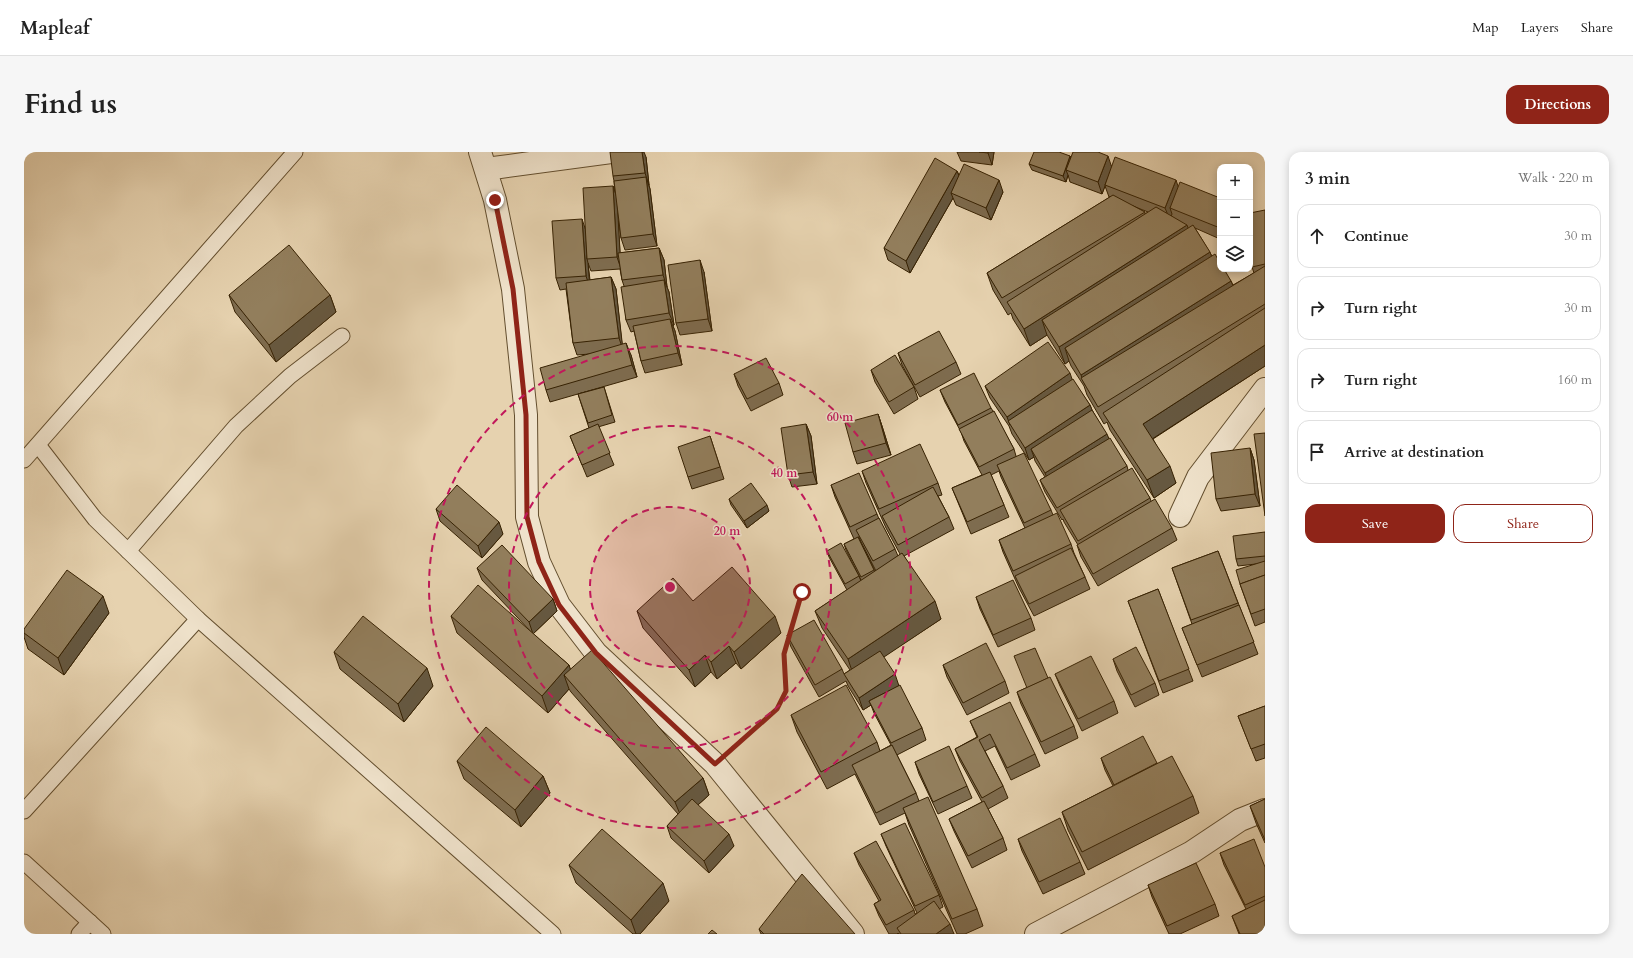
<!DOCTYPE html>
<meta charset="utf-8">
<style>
body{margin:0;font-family:Cardo,serif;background:#f6f6f6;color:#222}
.controls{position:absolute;right:12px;top:12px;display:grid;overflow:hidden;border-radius:8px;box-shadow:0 2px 10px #0003}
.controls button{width:36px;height:36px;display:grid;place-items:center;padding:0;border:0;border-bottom:1px solid #e0e0e0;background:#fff;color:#222;font:20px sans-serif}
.stop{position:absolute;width:12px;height:12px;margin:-9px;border:3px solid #8f2418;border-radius:50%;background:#fff}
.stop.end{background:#8f2418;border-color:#fff;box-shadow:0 1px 4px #0008}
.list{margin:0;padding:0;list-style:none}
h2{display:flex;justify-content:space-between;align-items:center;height:52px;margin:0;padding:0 16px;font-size:17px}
h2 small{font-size:13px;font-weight:400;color:#767676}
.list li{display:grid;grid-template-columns:26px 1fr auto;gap:12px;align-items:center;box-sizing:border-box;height:64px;margin:0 8px 8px;padding:0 8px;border:1px solid #e0e0e0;border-radius:12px}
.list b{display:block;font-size:15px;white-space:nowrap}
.list em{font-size:13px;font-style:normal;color:#767676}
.actions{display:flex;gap:8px;padding:12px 16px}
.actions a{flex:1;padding:9px 0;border:1px solid #8f2418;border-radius:12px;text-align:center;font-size:14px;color:#8f2418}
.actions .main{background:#8f2418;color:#fff}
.icon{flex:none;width:22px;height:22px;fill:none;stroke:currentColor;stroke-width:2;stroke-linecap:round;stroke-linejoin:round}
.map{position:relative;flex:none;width:1241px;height:782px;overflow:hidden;border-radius:12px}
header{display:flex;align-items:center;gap:24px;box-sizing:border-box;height:56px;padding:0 20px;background:#fff;border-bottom:1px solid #e0e0e0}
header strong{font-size:19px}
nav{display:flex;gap:22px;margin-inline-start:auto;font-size:14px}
.intro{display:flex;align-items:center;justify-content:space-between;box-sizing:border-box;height:96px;padding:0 24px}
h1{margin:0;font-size:28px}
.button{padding:10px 18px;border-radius:12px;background:#8f2418;color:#fff;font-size:14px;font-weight:700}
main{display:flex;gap:24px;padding:0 24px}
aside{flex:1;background:#fff;border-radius:12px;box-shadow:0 2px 10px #0003}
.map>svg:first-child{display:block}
</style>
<header>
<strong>Mapleaf</strong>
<nav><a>Map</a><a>Layers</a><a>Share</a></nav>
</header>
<div class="intro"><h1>Find us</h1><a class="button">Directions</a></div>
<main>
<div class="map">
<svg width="1241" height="782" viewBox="0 0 1241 782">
<rect width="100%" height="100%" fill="#e6d2af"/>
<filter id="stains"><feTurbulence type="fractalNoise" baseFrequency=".005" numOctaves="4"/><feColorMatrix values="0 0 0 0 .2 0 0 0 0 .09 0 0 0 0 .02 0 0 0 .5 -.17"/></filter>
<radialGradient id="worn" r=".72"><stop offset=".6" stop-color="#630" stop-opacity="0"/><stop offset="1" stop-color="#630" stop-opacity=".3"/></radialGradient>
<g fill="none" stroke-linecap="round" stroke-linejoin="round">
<defs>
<g id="service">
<path d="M14 293 71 367 174 467 529 782"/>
<path d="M0 308 271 0"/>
<path d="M104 399 212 274 266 224 318 184"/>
<path d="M0 659 174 467"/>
<path d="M0 710 79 782"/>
<path d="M55 782 66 770"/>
</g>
<g id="minor">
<path d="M456 0 471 48 489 137 502 263 503 365 515 410 535 453 572 501 691 612 829 782"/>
<path d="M462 17 587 0"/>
<path d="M1156 364 1174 325 1241 237"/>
<path d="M1012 782 1168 700 1216 668 1241 658"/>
</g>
</defs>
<use href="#service" stroke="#634e2e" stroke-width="17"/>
<use href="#minor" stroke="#634e2e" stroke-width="24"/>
<path stroke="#372203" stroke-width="2.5" stroke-dasharray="3 2" stroke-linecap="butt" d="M708 596 753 557 762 539 760 502 778 440"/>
<use href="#service" stroke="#efe2cb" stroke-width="15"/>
<use href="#minor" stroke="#efe2cb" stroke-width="22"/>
</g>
<g fill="#7e6c4f" stroke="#372203" fill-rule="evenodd">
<path d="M933 0H970L968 13 937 9Z"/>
<path d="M1046 4 1047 6 1088 14 1154 35 1196 46V87L1171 76 1188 104 1207 129 1209 133 1230 121 1228 115 1241 58V214L1129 287 1152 331 1130 346 1086 278 1083 270 1080 272 1063 243 1060 234 1047 214 1045 209 1041 212 1023 183 1006 194 989 167 987 161 984 163 969 138 963 121 1086 45H1085L1081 34 1078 42 1046 30 1044 23 1042 30 1008 18 1005 12ZM1109 54 1124 60 1121 62V60Z"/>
<path d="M622 5 625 33 626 37 633 94 601 98 597 86 594 66 596 101 635 96 640 108 643 135 645 140 650 173 649 174 651 179 658 213 621 221 617 209 610 179 607 180 602 168 600 134 598 128 596 117 567 119 564 111 566 128 587 125 592 137 598 192 607 203 613 225 526 250 522 238 566 202 553 203 549 191 542 137 536 138 532 126 561 76 589 34 591 41 590 29 589 24Z"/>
<path d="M933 19 935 23 979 40 967 68 932 53 929 46 886 121 864 108 860 96Z"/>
<path d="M680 120 688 179 656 183 652 171Z"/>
<path d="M205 143H306L312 160 252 210 211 160Z"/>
<path d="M874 201 932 210 937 222 896 245 878 213Z"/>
<path d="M847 218 890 235 894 247 870 262 851 230Z"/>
<path d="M710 222 755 231 759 243 727 259 714 234Z"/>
<path d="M1048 227 1066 253 1068 258 1085 287 1103 314 1104 318 1126 346 1127 349 1148 376 1153 388 1074 434 1057 405 1053 393H1054L1040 370 1039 367 1038 368 1021 340 1016 328 1021 325 1011 309 1010 305 1005 308 988 282 985 274 966 246 961 234Z"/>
<path d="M580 235 591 270 574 275 590 313 563 325 546 284 565 276 554 242Z"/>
<path d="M916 238 967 256 969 259 990 297 992 304 1027 358 1029 363 1047 392 1050 401 1061 425 1066 437 1010 464 995 436 979 400 975 388 1001 376 977 325 975 319 967 323 980 353 985 365 947 382 933 348 928 336 958 323 940 289 937 280 921 250Z"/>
<path d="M854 262 858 274 867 303 833 312 829 300Z"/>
<path d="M782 272 787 284 793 332 768 335 764 323Z"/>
<path d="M686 284 700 327 668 337 664 325Z"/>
<path d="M1226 296 1230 308 1236 354 1197 359 1192 347Z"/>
<path d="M838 319 914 331 918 343 914 344 925 365 930 377 880 404 917 467 859 505 898 576 902 588 873 603 892 641 895 649 953 757 959 774 941 782H933L885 673 881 661 856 673 831 622 803 637 773 580 767 563 853 590 856 599 867 593 850 561 847 553 839 558 824 534 822 529 795 545 767 495 763 483 818 517 820 522 826 518 798 476 791 459 823 438 805 405 803 399 835 424 837 429V428L822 398 820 392 830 387 811 345 807 333 853 362 855 367 871 397 874 404 876 402 862 376 842 331ZM834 385H835L837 390 852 419H851Z"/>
<path d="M705 347 745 359 723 376 707 353Z"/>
<path d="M412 357 479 382 458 406 416 369Z"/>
<path d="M1241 380V470L1231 474 1216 432 1232 412 1214 414 1212 407Z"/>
<path d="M1194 399 1215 453 1234 502 1178 525 1158 476 1168 472 1148 416Z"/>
<path d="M453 416 529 447 533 459 509 482 545 513 546 517 679 626 685 643 674 653 710 694 685 721 647 686 643 674 654 662 547 540 545 537 524 561 433 481 427 464 509 482 458 428Z"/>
<path d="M1134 437 1169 529 1139 541 1104 449Z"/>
<path d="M952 445 1007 466 1011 478 974 495 956 457Z"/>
<path d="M669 449 757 481 717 517 712 511 693 527 687 520 671 535 619 476 613 459Z"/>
<path d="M85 461 40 523 4 497 0 485V477Z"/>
<path d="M310 500 409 534 380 570 316 517Z"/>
<path d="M1089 507 1131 531 1135 543 1111 555 1093 519Z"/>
<path d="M919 513 981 529 985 541 943 563 923 525Z"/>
<path d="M1031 522 1090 549 1094 561 1058 579 1036 534Z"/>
<path d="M1024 526 1050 574 1054 586 1021 602 997 552 993 540Z"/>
<path d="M1241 554V606L1232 609 1214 564Z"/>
<path d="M946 569 1011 602 1016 614 987 628 971 594 961 599 979 634 984 646 964 657 979 686 983 698 948 716 930 679 925 667 958 650 936 609 931 597 953 585Z"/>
<path d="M1077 606 1133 611 1169 644 1175 661 1064 718 1044 678 1038 660 1089 634 1081 618Z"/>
<path d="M433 609 519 624 526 641 497 675 440 627Z"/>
<path d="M891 610 943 634 948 646 914 662 895 622Z"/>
<path d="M1241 647V691L1232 671 1226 654Z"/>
<path d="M857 682 915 743 919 755 915 757 930 782H875L874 781 873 782H865L855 764 850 752 855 749 835 713 830 701 890 758 891 762 893 761 862 694Z"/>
<path d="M994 687 1056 710 1061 722 1019 742 998 699Z"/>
<path d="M1196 701 1241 715V782H1215L1208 764 1222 757 1200 713Z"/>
<path d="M545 713 645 749 616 782H609L552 731Z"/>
<path d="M1124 733 1191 752 1195 764 1156 782H1145L1128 745Z"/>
<path d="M735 777 831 782H737Z"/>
</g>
<g fill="#665840" stroke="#372203">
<path d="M618 0H620L622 5 625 33 621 21Z"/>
<path d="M964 0H970L968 13 964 1Z"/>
<path d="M1046 4 1048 10 1042 18 1044 23 1042 30 1039 24Z"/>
<path d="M1084 4 1088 16 1081 33V34L1078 42 1074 30Z"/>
<path d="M933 19 938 31 927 41 929 46 886 121 882 109Z"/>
<path d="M622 25 626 37 633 94 629 82Z"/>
<path d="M975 28 979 40 967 68 962 56Z"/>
<path d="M1152 28 1156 40 1146 56 1148 62 1146 68 1141 56Z"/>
<path d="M589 34 593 46 597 117 593 105Z"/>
<path d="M558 67 562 79 563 107 564 111 566 136 562 124Z"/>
<path d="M1163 73 1169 90 1018 168 1023 183 1006 194 1000 177Z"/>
<path d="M635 96 640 108 643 135 639 123Z"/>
<path d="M1186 100 1192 117 1041 196 1045 209 1041 212 1035 195Z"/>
<path d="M676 108 680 120 688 179 684 167Z"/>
<path d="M587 125 592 137 599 198 595 186Z"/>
<path d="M640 128 645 140 650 173 645 161Z"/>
<path d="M1207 129 1214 146 1061 233 1057 223Z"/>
<path d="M306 143 312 160 252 210 245 193Z"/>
<path d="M646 167 651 179 658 213 654 201Z"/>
<path d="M602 191 607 203 613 225 608 213Z"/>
<path d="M1241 193V214L1125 289 1119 272Z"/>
<path d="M1046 221 1050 233 986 273 983 265Z"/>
<path d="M1066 253 1071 265 1007 297 1010 305 1005 308 1001 296Z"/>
<path d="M854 262 858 274 867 303 862 291Z"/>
<path d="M782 272 787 284 793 332 789 320Z"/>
<path d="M1083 282 1088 294 1026 333 1021 321Z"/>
<path d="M1226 296 1230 308 1236 354 1231 342Z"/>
<path d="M1146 314 1152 331 1130 346 1123 328Z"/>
<path d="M743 353 745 359 723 376 720 369Z"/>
<path d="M475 370 479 382 458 406 454 394Z"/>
<path d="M79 444 85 461 40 523 34 506Z"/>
<path d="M529 447 533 459 509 482 505 470Z"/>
<path d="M911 449 917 467 830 525 824 507Z"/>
<path d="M751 464 757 481 717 517 710 500Z"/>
<path d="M705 494 712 511 693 527 687 510Z"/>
<path d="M681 503 687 520 671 535 665 518Z"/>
<path d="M545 513 551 531 540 523 545 537 524 561 518 544Z"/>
<path d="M403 516 409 534 380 570 374 552Z"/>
<path d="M871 522 875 534 845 549 847 553 839 558 835 546Z"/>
<path d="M519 624 526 641 497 675 491 658Z"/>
<path d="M679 626 685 643 658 667 651 650Z"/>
<path d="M705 682 710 694 685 721 680 709Z"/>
<path d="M639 731 645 749 616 782H612L607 768Z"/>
<path d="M926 772 930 782H912Z"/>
</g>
<g fill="#927e5c" stroke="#372203">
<path d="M586 0H618L621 21 589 24Z"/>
<path d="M955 0H964V1Z"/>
<path d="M1010 0H1035L1046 4 1039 24 1005 12Z"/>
<path d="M1049 0H1074L1084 4 1074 30 1042 18Z"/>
<path d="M1091 5 1152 28 1141 56 1081 33Z"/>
<path d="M911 6 933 19 882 109 860 96Z"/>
<path d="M940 12 975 28 962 56 927 41Z"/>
<path d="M622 25 629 82 597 86 590 29Z"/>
<path d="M1156 30 1196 46V76L1146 56Z"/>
<path d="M589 34 593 105 563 107 559 36Z"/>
<path d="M1089 43 1121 60 978 146 963 121Z"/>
<path d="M1132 55 1163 73 1000 177 983 150Z"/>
<path d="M1241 58V112L1228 115 1226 107V61Z"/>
<path d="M558 67 562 124 532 126 528 69Z"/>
<path d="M1169 73 1186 100 1035 195 1018 168Z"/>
<path d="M265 93 306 143 245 193 205 143Z"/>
<path d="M635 96 639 123 598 128 594 101Z"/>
<path d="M1191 102 1196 111V117H1200L1207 129 1057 223 1041 196Z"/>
<path d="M676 108 684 167 652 171 644 113Z"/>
<path d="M1241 114V152L1074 255 1057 226Z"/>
<path d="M587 125 595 186 549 191 542 131Z"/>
<path d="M640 128 645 161 602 168 597 135Z"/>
<path d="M1241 156V193L1119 272 1146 314 1123 328 1079 261Z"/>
<path d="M646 167 654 201 617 209 609 174Z"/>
<path d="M915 179 932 210 891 233 874 201Z"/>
<path d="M1024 190 1046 221 983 265 961 234Z"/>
<path d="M602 191 608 213 522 238 516 216Z"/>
<path d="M871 203 890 235 865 250 847 218Z"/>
<path d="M742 206 755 231 723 247 710 222Z"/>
<path d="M950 221 967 256 934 273 916 238Z"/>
<path d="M1049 227 1066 253 1001 296 984 269Z"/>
<path d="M580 235 588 263 564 271 554 242Z"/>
<path d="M1068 258 1083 282 1021 321 1007 297Z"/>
<path d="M970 259 990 297 955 315 935 277Z"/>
<path d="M854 262 862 291 829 300 821 271Z"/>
<path d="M574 272 586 301 558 313 546 284Z"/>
<path d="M782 272 789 320 764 323 757 276Z"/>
<path d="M1241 281V364L1230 282Z"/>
<path d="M686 284 696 315 664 325 654 295Z"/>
<path d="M1086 286 1103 314 1033 356 1016 328Z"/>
<path d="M896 292 914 331 855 357 838 319Z"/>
<path d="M1226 296 1231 342 1192 347 1187 301Z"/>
<path d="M1000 301 1027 358 1000 371 973 313Z"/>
<path d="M1108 316 1126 346 1054 389 1036 358Z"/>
<path d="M966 320 980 353 943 370 928 336Z"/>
<path d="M835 321 853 362 826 375 807 333Z"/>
<path d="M727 331 743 353 720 369 705 347Z"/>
<path d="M433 333 475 370 454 394 412 357Z"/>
<path d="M909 335 925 365 874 393 858 364Z"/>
<path d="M1131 347 1148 376 1069 422 1053 393Z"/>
<path d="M1033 361 1047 392 989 419 975 388Z"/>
<path d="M855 366 871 397 849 409 832 378Z"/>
<path d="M1241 380V404L1212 407 1209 384Z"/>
<path d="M834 385 850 418 837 425 820 392Z"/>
<path d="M817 391 835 424 821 432 803 399Z"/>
<path d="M478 393 529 447 505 470 453 416Z"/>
<path d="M1047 396 1061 425 1005 452 991 424Z"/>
<path d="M1194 399 1214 451 1167 468 1148 416Z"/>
<path d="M878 401 911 449 824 507 791 459Z"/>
<path d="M1241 409V423L1216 432 1212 418Z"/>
<path d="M708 415 751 464 710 500 705 494 687 510 681 503 665 518 613 459 649 426 669 449Z"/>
<path d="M43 418 79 444 34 506 0 481V477Z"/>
<path d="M1241 423V457L1227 462 1216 432Z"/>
<path d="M989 428 1007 466 969 483 952 445Z"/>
<path d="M454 433 545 513 518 544 427 464Z"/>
<path d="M1134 437 1165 517 1135 529 1104 449Z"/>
<path d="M1215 453 1230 490 1173 513 1158 476Z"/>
<path d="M339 464 403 516 374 552 310 500Z"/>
<path d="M790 468 818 517 791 533 763 483Z"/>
<path d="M962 491 981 529 939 551 919 513Z"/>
<path d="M1112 495 1131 531 1107 543 1089 507Z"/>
<path d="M1011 496 1024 526 1003 536 990 504Z"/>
<path d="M568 498 679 626 651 650 540 523Z"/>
<path d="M856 499 871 522 835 546 820 522Z"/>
<path d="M1067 504 1090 549 1054 567 1031 522Z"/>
<path d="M1026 525 1050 574 1017 590 993 540Z"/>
<path d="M822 533 853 590 797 620 767 563Z"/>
<path d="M876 533 898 576 867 591 845 549Z"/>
<path d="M986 550 1011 602 983 616 966 582 955 588 979 634 958 646 931 597 954 585 946 569Z"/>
<path d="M1241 554V592L1227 597 1214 564Z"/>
<path d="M462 575 519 624 491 658 433 609Z"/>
<path d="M1119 584 1133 611 1090 633 1077 606Z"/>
<path d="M868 593 892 641 852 661 828 613Z"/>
<path d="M925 594 943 634 909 650 891 610Z"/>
<path d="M1148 604 1169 644 1058 700 1038 660Z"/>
<path d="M904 645 953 757 928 767 879 656Z"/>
<path d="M668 647 705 682 680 709 643 674Z"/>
<path d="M1241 647V688L1226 654Z"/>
<path d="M960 649 979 686 944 704 925 667Z"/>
<path d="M1036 666 1056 710 1015 730 994 687Z"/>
<path d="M881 671 915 743 891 754 857 682Z"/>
<path d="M578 677 639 731 607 768 545 713Z"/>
<path d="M1230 687 1241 715V744L1221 753 1196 701Z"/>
<path d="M852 689 890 758 862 773 850 752 857 748 830 701Z"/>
<path d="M1172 711 1191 752 1143 774 1124 733Z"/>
<path d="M778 722 831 782H740L735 777Z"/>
<path d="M1241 748V782H1216L1208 764Z"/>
<path d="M910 749 926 772 912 782H877L873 776Z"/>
<path d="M688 778 693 782H684Z"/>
</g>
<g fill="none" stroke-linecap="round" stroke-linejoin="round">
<path stroke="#8f2418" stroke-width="5" d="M471 48 489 137 502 263 503 365 515 410 535 453 572 501 691 612 753 557 762 539 760 502 778 440"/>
</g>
<circle cx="646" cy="435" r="80" fill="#c2185b" fill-opacity=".12"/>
<g fill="none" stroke="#c2185b" stroke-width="2" stroke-dasharray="7 5">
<circle cx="646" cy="435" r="80"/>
<circle cx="646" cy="435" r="161"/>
<circle cx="646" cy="435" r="241"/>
</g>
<circle cx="646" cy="435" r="6" fill="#c2185b" stroke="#efe2cb" stroke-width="2"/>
<g font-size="12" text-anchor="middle" font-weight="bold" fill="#c2185b" stroke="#efe2cb" stroke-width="3" stroke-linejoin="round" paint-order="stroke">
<text x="816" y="269">60 m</text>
<text x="760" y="325">40 m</text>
<text x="703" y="383">20 m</text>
</g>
<rect width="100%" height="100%" filter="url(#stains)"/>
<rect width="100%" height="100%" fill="url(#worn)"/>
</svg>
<div class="controls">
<button>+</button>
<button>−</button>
<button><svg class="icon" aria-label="layers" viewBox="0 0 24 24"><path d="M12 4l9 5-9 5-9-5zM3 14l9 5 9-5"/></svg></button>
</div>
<div class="stop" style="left:778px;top:440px"></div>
<div class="stop end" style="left:471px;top:48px"></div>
</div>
<aside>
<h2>3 min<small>Walk · 220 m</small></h2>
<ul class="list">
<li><svg class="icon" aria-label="ahead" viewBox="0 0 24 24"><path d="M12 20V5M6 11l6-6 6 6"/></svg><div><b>Continue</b></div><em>30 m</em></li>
<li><svg class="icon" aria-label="right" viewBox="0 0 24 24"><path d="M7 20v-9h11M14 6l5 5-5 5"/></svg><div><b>Turn right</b></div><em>30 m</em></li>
<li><svg class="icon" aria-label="right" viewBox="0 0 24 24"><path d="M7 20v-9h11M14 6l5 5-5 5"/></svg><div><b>Turn right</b></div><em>160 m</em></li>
<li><svg class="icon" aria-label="arrive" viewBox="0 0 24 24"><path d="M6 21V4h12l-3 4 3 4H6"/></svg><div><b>Arrive at destination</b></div></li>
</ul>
<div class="actions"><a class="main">Save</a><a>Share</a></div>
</aside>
</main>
